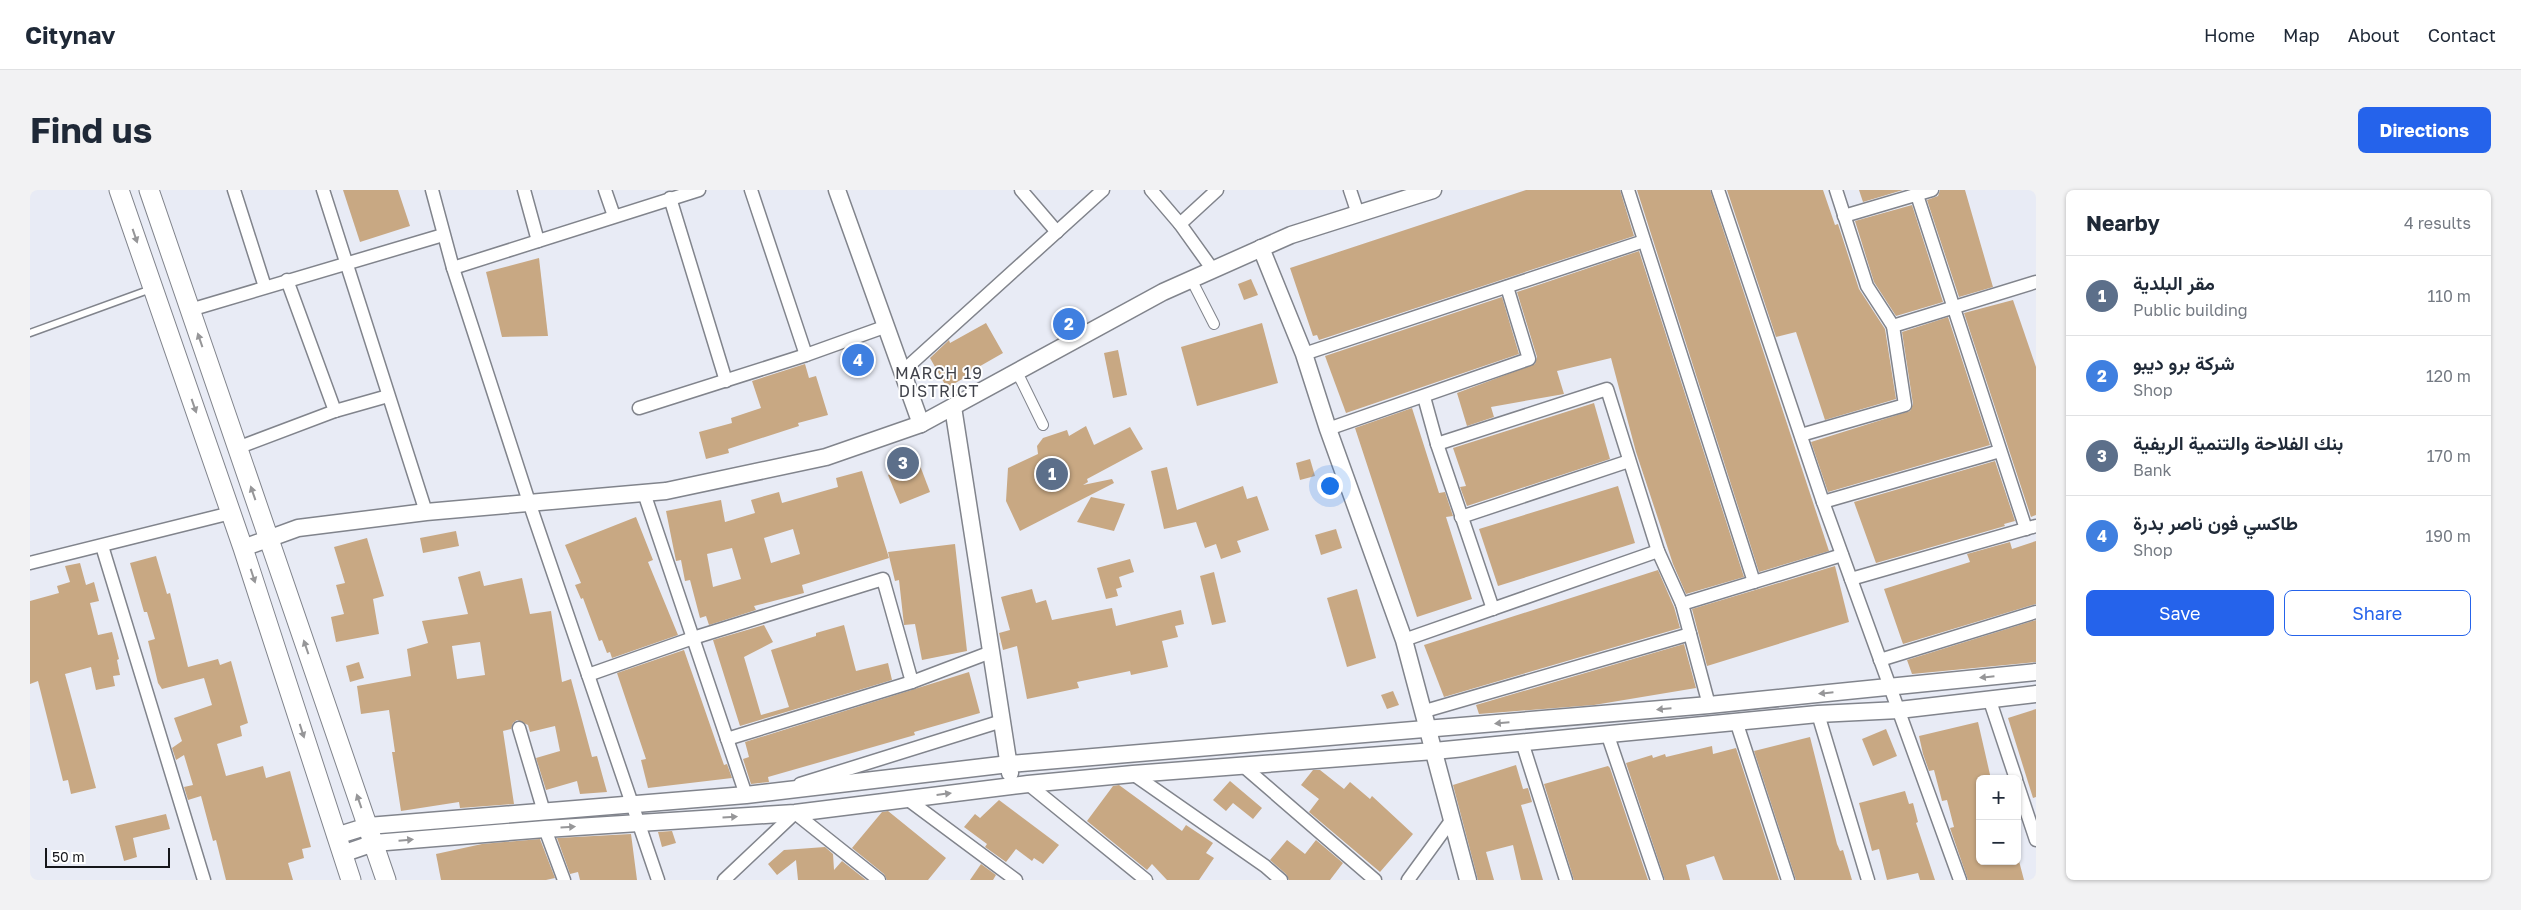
<!DOCTYPE html>
<meta charset="utf-8">
<style>
body{margin:0;font-family:"Golos Text",Vazirmatn,sans-serif;background:#f2f2f3;color:#1f2937}
.controls{position:absolute;right:15px;bottom:15px;display:grid;overflow:hidden;border-radius:8px;box-shadow:0 1px 4px #0004}
.controls button{width:45px;height:45px;display:grid;place-items:center;padding:0;border:0;border-bottom:1px solid #e0e1e3;background:#fff;color:#1f2937;font:25px sans-serif}
.scale{position:absolute;left:15px;bottom:12px;width:125px;box-sizing:border-box;padding-left:5px;border:2px solid #15161a;border-top:0;font-size:14px;line-height:18px;white-space:nowrap;color:#15161a;-webkit-text-stroke:4px #fff;paint-order:stroke}
.you{position:absolute;left:1299px;top:295px;width:18px;height:18px;margin:-12px;border:4px solid #fff;border-radius:50%;background:#1a73e8;box-shadow:0 0 0 8px #1a73e833}
.badge{display:grid;place-items:center;width:32px;height:32px;border-radius:50%;background:#2563eb;color:#fff;font-size:16px;font-weight:700}
.pin{position:absolute;translate:-50% -50%;border:2px solid #fff;box-shadow:0 1px 5px #0006}
.list{margin:0;padding:0;list-style:none}
h2{display:flex;justify-content:space-between;align-items:center;height:65px;margin:0;padding:0 20px;font-size:21px}
h2 small{font-size:16px;font-weight:400;color:#747a83}
.list li{display:grid;grid-template-columns:32px 1fr auto;gap:15px;align-items:center;box-sizing:border-box;height:80px;padding:0 20px;border-top:1px solid #e0e1e3}
.list b{display:block;font-size:19px;white-space:nowrap}
.list p{margin:0;font-size:16px;white-space:nowrap;color:#747a83}
.list em{font-size:16px;font-style:normal;color:#747a83}
.actions{display:flex;gap:10px;padding:15px 20px}
.actions a{flex:1;padding:11px 0;border:1px solid #2563eb;border-radius:8px;text-align:center;font-size:18px;color:#2563eb}
.actions .main{background:#2563eb;color:#fff}
.map{position:relative;flex:none;width:2006px;height:690px;overflow:hidden;border-radius:8px}
header{display:flex;align-items:center;gap:30px;box-sizing:border-box;height:70px;padding:0 25px;background:#fff;border-bottom:1px solid #e0e1e3}
header strong{font-size:24px}
nav{display:flex;gap:28px;margin-inline-start:auto;font-size:18px}
.intro{display:flex;align-items:center;justify-content:space-between;box-sizing:border-box;height:120px;padding:0 30px}
h1{margin:0;font-size:35px}
.button{padding:12px 22px;border-radius:8px;background:#2563eb;color:#fff;font-size:18px;font-weight:700}
main{display:flex;gap:30px;padding:0 30px}
aside{flex:1;background:#fff;border-radius:8px;box-shadow:0 1px 4px #0004}
.map>svg:first-child{display:block}
</style>
<header>
<strong>Citynav</strong>
<nav><a>Home</a><a>Map</a><a>About</a><a>Contact</a></nav>
</header>
<div class="intro"><h1>Find us</h1><a class="button">Directions</a></div>
<main>
<div class="map">
<svg width="2006" height="690" viewBox="0 0 2006 690">
<rect width="100%" height="100%" fill="#e8ebf5"/>
<g fill="#c8a883" fill-rule="evenodd">
<path d="M313 0H368L380 36 330 52Z"/>
<path d="M1496 0H1590L1604 46 1289 150 1287 145 1283 146 1260 78Z"/>
<path d="M1607 0H1680L1799 361 1729 382Z"/>
<path d="M1697 0H1793L1805 35 1808 34 1829 99 1855 139 1866 209 1795 230 1766 142 1746 147Z"/>
<path d="M1829 0H1873L1833 12Z"/>
<path d="M1910 0H1935L1963 97 1929 107 1897 10 1908 6Z"/>
<path d="M1882 15 1913 112 1866 126 1844 92 1825 31Z"/>
<path d="M1609 61 1714 387 1656 404 1643 374 1606 262 1581 168 1527 181 1534 204 1461 217 1464 227 1437 236 1427 203 1505 174 1507 167 1487 102Z"/>
<path d="M509 68 518 146 472 147 456 82Z"/>
<path d="M1221 89 1228 105 1214 110 1208 94Z"/>
<path d="M1472 107 1489 164 1316 223 1295 166Z"/>
<path d="M1983 110 2006 177V325L2001 327 1934 123Z"/>
<path d="M1918 127 1960 255 1798 302 1781 252 1880 221 1883 214 1872 142Z"/>
<path d="M956 133 973 163 938 183 939 185 917 198 900 168 919 150 920 153Z"/>
<path d="M1232 133 1248 193 1167 216 1151 157Z"/>
<path d="M1088 160 1097 205 1083 208 1074 163Z"/>
<path d="M775 174 779 188 786 186 798 225 768 233 769 236 698 259 699 263 676 269 669 242 702 233 701 228 731 218 722 191Z"/>
<path d="M1564 213 1580 269 1437 316 1430 297 1436 296 1423 258Z"/>
<path d="M1382 218 1409 303 1415 302 1423 326 1416 327 1442 409 1387 427 1325 238Z"/>
<path d="M1056 236 1064 255 1100 237 1113 259 1057 289 1058 292 1053 295 1082 289 1084 293 990 341 976 311 978 278 1008 264 1007 256 1013 248 1037 240 1039 246Z"/>
<path d="M1280 269 1285 286 1270 290 1266 273Z"/>
<path d="M1965 271 1985 331 1974 334 1975 336 1846 373 1824 312Z"/>
<path d="M889 273 900 302 870 314 858 285Z"/>
<path d="M1137 277 1147 320 1213 296 1217 309 1227 306 1239 340 1207 351 1211 362 1191 369 1186 354 1175 358 1166 332 1134 339 1121 281Z"/>
<path d="M832 281 859 368 772 395 774 403 724 416 726 420 679 435 676 426 670 428 660 390 655 391 651 370 646 371 636 321 691 310 695 332 725 323 721 310 749 302 752 313 808 297 806 288ZM763 339 770 364 741 373 734 348ZM702 358 711 389 683 397 677 364Z"/>
<path d="M1588 296 1605 353 1468 396 1449 339Z"/>
<path d="M1061 307 1095 314 1084 341 1047 332Z"/>
<path d="M606 327 623 370 618 372 648 445 582 468 580 462 577 463 572 450 569 451 553 408 551 409 545 395 551 393 535 355Z"/>
<path d="M1306 339 1312 358 1291 365 1285 345Z"/>
<path d="M426 341 429 356 393 363 390 348Z"/>
<path d="M337 348 354 406 343 409 349 444 306 452 301 427 314 424 306 395 315 393 304 357Z"/>
<path d="M2006 351V414L1873 454 1854 399 1940 372 1937 364 1980 352 1982 359Z"/>
<path d="M925 354 937 461 892 470 885 434 874 435 869 390 865 391 858 362Z"/>
<path d="M126 366 137 404 140 403 158 477 188 469 190 475 201 471 218 533 210 536 212 546 187 554 196 586 233 576 236 588 260 581 281 657 272 659 274 668 258 673 263 690H196L186 650 183 651 171 606 158 610 154 597 163 595 154 565 146 570 142 558 152 551 144 528 182 515 174 488 132 499 128 493 118 451 125 449 117 422H114L100 373Z"/>
<path d="M1100 369 1104 382 1089 387 1092 397 1086 399 1088 406 1076 409 1067 378Z"/>
<path d="M50 373 56 395 64 392 69 411 60 413 68 445 82 442 89 469 87 470 90 485 83 486 85 496 66 500 61 477 35 484 66 598 41 604 38 590 33 591 8 491 0 494V411L29 403 27 396 40 392 35 376Z"/>
<path d="M1805 376 1819 432 1677 476 1662 419Z"/>
<path d="M1628 380 1644 417 1650 438 1414 507 1394 455Z"/>
<path d="M450 381 454 396 492 388 500 424 521 421 532 492 541 489 562 567 567 566 577 602 550 604 547 591 516 600 506 568 530 561 525 536 500 542 498 535 487 530 483 533 481 539 473 541 484 614 430 618 429 612 371 621 362 562H365L359 520 331 524 327 496 381 486 377 459 398 453 392 431 438 424 428 387ZM450 452 455 485 427 489 422 456Z"/>
<path d="M1184 382 1196 432 1182 435 1170 386Z"/>
<path d="M1002 399 1006 413 1016 410 1022 430 1082 418 1086 436 1151 420 1154 434 1145 436 1148 447 1132 451 1138 477 1101 485 1100 481 1047 492 1049 498 997 509 987 456 973 460 969 443 980 440 971 407Z"/>
<path d="M1327 399 1346 468 1317 477 1297 408Z"/>
<path d="M2006 430V472L1882 484 1877 470Z"/>
<path d="M734 435 743 452 714 467 731 525 759 517 741 460 786 446V443L814 435 826 481 858 473 862 490 710 536 683 450Z"/>
<path d="M1654 454 1666 498 1564 515 1449 524 1446 515Z"/>
<path d="M654 460 694 575 697 574 702 588 618 598 611 570 616 569 587 483Z"/>
<path d="M329 472 334 488 320 492 316 476Z"/>
<path d="M939 482 950 523 884 542 885 545 738 587 739 592 721 594 713 569 719 567 715 552Z"/>
<path d="M1363 501 1369 515 1357 519 1351 505Z"/>
<path d="M2006 519V607L2003 608 1978 528Z"/>
<path d="M1948 532 1961 589H1950V671H1989L1994 690H1938L1920 638 1924 637 1917 610 1912 611 1904 580 1899 581 1893 564 1889 546Z"/>
<path d="M1856 539 1867 566 1843 576 1832 549Z"/>
<path d="M1780 547 1807 654 1810 661 1813 660 1822 690H1766L1724 561Z"/>
<path d="M1682 556 1683 564 1706 558 1749 690H1693L1684 666 1656 675 1660 690H1635L1596 573 1622 565 1623 568 1635 564 1636 567Z"/>
<path d="M1486 575 1493 599 1498 598 1502 612 1491 615 1513 690H1491L1483 655 1456 662 1464 690H1448L1423 595Z"/>
<path d="M1578 576 1580 578 1618 690H1544L1514 594Z"/>
<path d="M1283 580H1290L1314 599 1320 592 1340 609 1342 606 1383 644 1350 682 1279 622 1289 609 1271 595Z"/>
<path d="M1200 591 1232 618 1223 629 1203 613 1196 621 1183 610Z"/>
<path d="M1089 595 1152 641 1156 635 1183 653 1176 663 1184 668 1169 690H1137L1122 674 1117 680 1057 631 1083 596Z"/>
<path d="M1875 601 1879 614 1883 613 1888 632 1886 633 1905 690H1890L1888 683 1857 690 1849 659 1842 661 1829 613Z"/>
<path d="M969 610 1029 655 1013 674 1004 668 1002 671 986 659 976 672 955 657 957 654 934 637 945 624 950 628Z"/>
<path d="M858 621 916 668 898 690H857L854 684 822 658 852 622Z"/>
<path d="M136 624 140 639 103 648 107 667 94 671 85 636Z"/>
<path d="M642 641 646 653 632 657 628 642Z"/>
<path d="M601 644 607 690H550L548 682 540 684 527 648Z"/>
<path d="M510 649 525 688 516 690H411L406 664 452 654Z"/>
<path d="M1257 650 1275 664 1286 650 1313 673 1300 690H1259L1256 684 1240 670Z"/>
<path d="M795 657 803 664 804 680 812 671 836 690H768L766 670 747 685 738 674 754 660Z"/>
<path d="M951 674 966 685 963 690H940Z"/>
</g>
<g fill="none" stroke-linecap="round" stroke-linejoin="round">
<defs>
<path id="service" d="M0 143 121 99"/>
<g id="pedestrian">
<path d="M1161 89 1184 134"/>
<path d="M987 182 1013 235"/>
</g>
<g id="minor">
<path d="M204 0 235 97"/>
<path d="M293 0 396 322"/>
<path d="M402 0 423 78 500 315 628 690"/>
<path d="M494 0 508 51"/>
<path d="M575 0 584 26"/>
<path d="M721 0 776 165"/>
<path d="M991 0 1027 42"/>
<path d="M1121 0 1150 34 1183 80"/>
<path d="M1320 0 1328 24"/>
<path d="M1598 0 1724 392"/>
<path d="M1688 0 1793 312 1930 690"/>
<path d="M1806 0 1837 96 1863 136"/>
<path d="M1887 5 1996 339"/>
<path d="M640 8 696 191"/>
<path d="M1814 26 1902 0"/>
<path d="M1150 34 1187 0"/>
<path d="M423 78 669 0"/>
<path d="M257 90 305 221"/>
<path d="M160 120 413 45"/>
<path d="M1274 164 1614 51"/>
<path d="M873 181 1073 0"/>
<path d="M1394 207 1407 254 1463 419"/>
<path d="M609 218 776 165 857 136"/>
<path d="M1298 239 1499 169 1477 97"/>
<path d="M1771 245 1875 215 1863 136 2006 92"/>
<path d="M1407 254 1577 199 1628 361 1652 414"/>
<path d="M207 258 305 221 358 206"/>
<path d="M614 303 716 605"/>
<path d="M1793 312 1970 261"/>
<path d="M1431 327 1599 271"/>
<path d="M72 356 174 690"/>
<path d="M0 373 201 323"/>
<path d="M1821 389 2006 336"/>
<path d="M1374 450 1628 361"/>
<path d="M1850 470 2006 422"/>
<path d="M558 485 663 448 853 389 882 492"/>
<path d="M1960 511 1986 589"/>
<path d="M1679 515 1652 414 1812 365"/>
<path d="M1395 521 1660 444"/>
<path d="M1788 524 1838 690"/>
<path d="M1706 531 1758 690"/>
<path d="M489 538 514 622"/>
<path d="M1577 543 1627 690"/>
<path d="M697 549 882 492 961 462"/>
<path d="M1492 552 1536 690"/>
<path d="M1212 575 1345 690"/>
<path d="M1103 584 1235 676 1251 690"/>
<path d="M1987 593 2006 650"/>
<path d="M770 594 972 531"/>
<path d="M998 594 1116 690"/>
<path d="M877 609 986 690"/>
<path d="M515 639 534 690"/>
<path d="M694 690 765 623 849 690"/>
<path d="M1378 690 1423 628"/>
</g>
<g id="tertiary">
<path d="M807 0 891 234"/>
<path d="M1231 58 1274 164 1298 239 1374 450 1438 690"/>
<path d="M923 217 980 583"/>
<path d="M213 358 268 338 396 322 636 301 796 267 891 234 1133 102 1261 45 1403 0"/>
<path d="M306 646 338 636 716 605 979 574 1679 515 2006 482"/>
<path d="M312 664 344 653 515 639 765 623 998 594 1103 584 1404 561 1788 524 1869 520 2006 504"/>
</g>
<g id="secondary">
<path d="M89 0 213 358 321 690"/>
<path d="M119 0 356 690"/>
</g>
</defs>
<use href="#service" stroke="#81848c" stroke-width="9"/>
<use href="#pedestrian" stroke="#81848c" stroke-width="12"/>
<use href="#minor" stroke="#81848c" stroke-width="15"/>
<use href="#tertiary" stroke="#81848c" stroke-width="19"/>
<use href="#secondary" stroke="#81848c" stroke-width="21"/>
<use href="#service" stroke="#fff" stroke-width="6"/>
<use href="#pedestrian" stroke="#fff" stroke-width="10"/>
<use href="#minor" stroke="#fff" stroke-width="12"/>
<use href="#tertiary" stroke="#fff" stroke-width="16"/>
<use href="#secondary" stroke="#fff" stroke-width="19"/>
</g>
<defs><path id="oneway-solid" d="M-6-.8H1V-3.2L6.5 0L1 3.2V.8H-6Z" transform="scale(1.25)"/></defs>
<g fill="#969698">
<use href="#oneway-solid" transform="translate(105 46) rotate(71)"/>
<use href="#oneway-solid" transform="translate(170 150) rotate(-109)"/>
<use href="#oneway-solid" transform="translate(164 216) rotate(71)"/>
<use href="#oneway-solid" transform="translate(223 303) rotate(-109)"/>
<use href="#oneway-solid" transform="translate(223 386) rotate(72)"/>
<use href="#oneway-solid" transform="translate(276 457) rotate(-109)"/>
<use href="#oneway-solid" transform="translate(1957 487) rotate(174)"/>
<use href="#oneway-solid" transform="translate(1796 503) rotate(174)"/>
<use href="#oneway-solid" transform="translate(1634 519) rotate(175)"/>
<use href="#oneway-solid" transform="translate(1472 533) rotate(175)"/>
<use href="#oneway-solid" transform="translate(272 541) rotate(72)"/>
<use href="#oneway-solid" transform="translate(914 604) rotate(-7)"/>
<use href="#oneway-solid" transform="translate(329 611) rotate(-109)"/>
<use href="#oneway-solid" transform="translate(700 627) rotate(-4)"/>
<use href="#oneway-solid" transform="translate(538 637) rotate(-3)"/>
<use href="#oneway-solid" transform="translate(376 650) rotate(-5)"/>
</g>
<g text-anchor="middle" dominant-baseline="central" stroke-width="4" stroke-linejoin="round" paint-order="stroke">
<g font-size="16" letter-spacing="1" fill="#40424a" stroke="#fff">
<text x="909" y="183">MARCH 19<tspan x="909" dy="18">DISTRICT</tspan></text>
</g>
</g>
</svg>
<div class="controls">
<button>+</button>
<button>−</button>
</div>
<div class="scale">50 m</div>
<div class="you"></div>
<div class="pin badge" style="left:1022px;top:284px;background:#5c6f8a">1</div>
<div class="pin badge" style="left:1039px;top:134px;background:#3f7fe0">2</div>
<div class="pin badge" style="left:873px;top:273px;background:#5c6f8a">3</div>
<div class="pin badge" style="left:828px;top:170px;background:#3f7fe0">4</div>
</div>
<aside>
<h2>Nearby<small>4 results</small></h2>
<ul class="list">
<li><span class="badge" style="background:#5c6f8a">1</span><div><b>مقر البلدية</b><p>Public building</p></div><em>110 m</em></li>
<li><span class="badge" style="background:#3f7fe0">2</span><div><b>شركة برو ديبو</b><p>Shop</p></div><em>120 m</em></li>
<li><span class="badge" style="background:#5c6f8a">3</span><div><b>بنك الفلاحة والتنمية الريفية</b><p>Bank</p></div><em>170 m</em></li>
<li><span class="badge" style="background:#3f7fe0">4</span><div><b>طاكسي فون ناصر بدرة</b><p>Shop</p></div><em>190 m</em></li>
</ul>
<div class="actions"><a class="main">Save</a><a>Share</a></div>
</aside>
</main>
